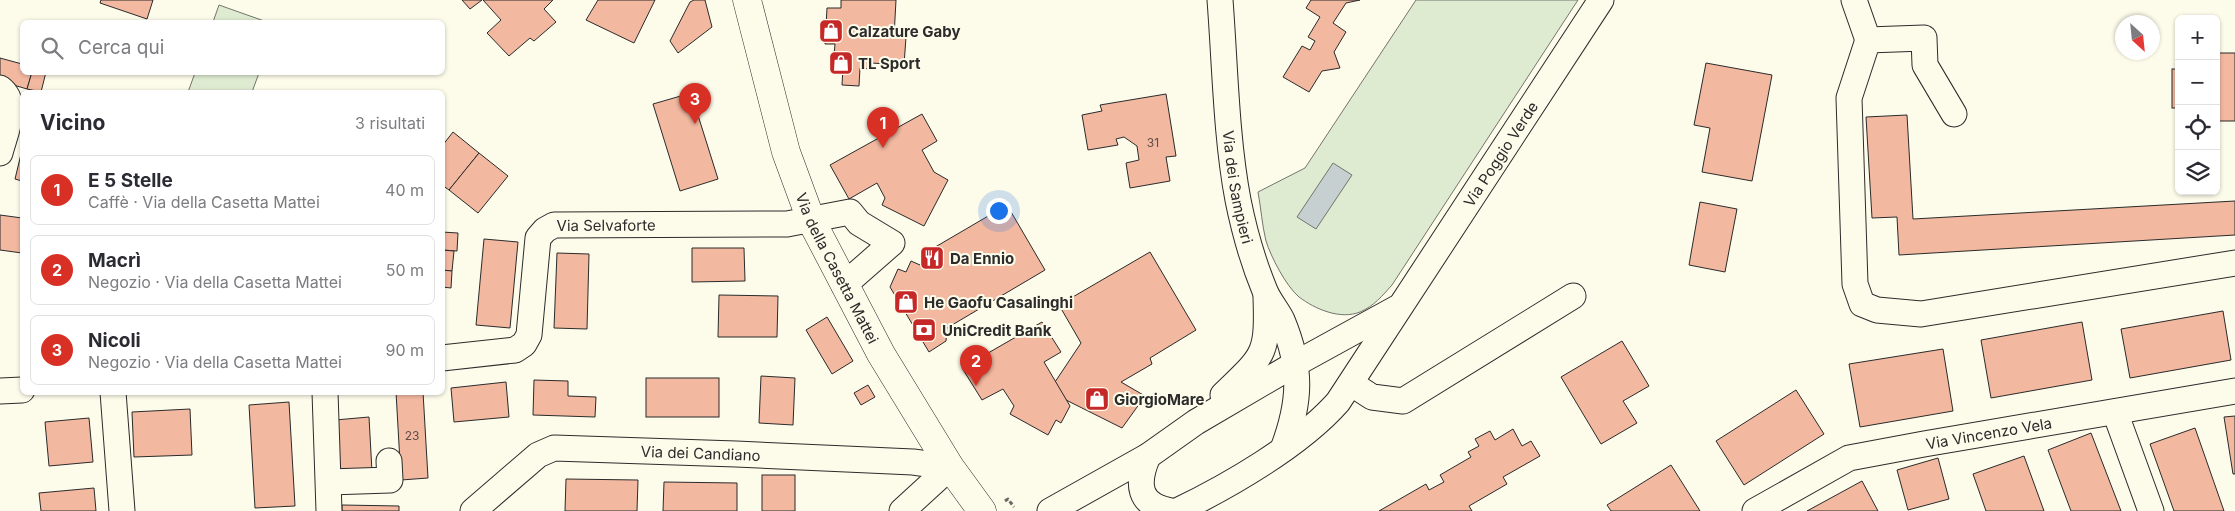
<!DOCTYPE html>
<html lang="it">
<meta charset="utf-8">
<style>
body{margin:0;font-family:Inter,sans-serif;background:#f2f2f3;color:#2b2b33}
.controls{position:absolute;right:15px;top:15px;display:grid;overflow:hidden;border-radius:8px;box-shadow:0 1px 4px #0004}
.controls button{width:45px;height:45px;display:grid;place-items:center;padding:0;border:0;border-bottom:1px solid #e1e1e2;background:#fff;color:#2b2b33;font:25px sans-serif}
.compass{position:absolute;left:2115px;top:15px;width:45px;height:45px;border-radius:50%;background:#fff;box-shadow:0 1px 4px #0004;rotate:153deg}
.you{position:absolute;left:998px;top:210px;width:18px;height:18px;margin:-12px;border:4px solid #fff;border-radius:50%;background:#1a73e8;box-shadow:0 0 0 8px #1a73e833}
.badge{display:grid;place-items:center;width:32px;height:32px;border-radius:50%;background:#d93025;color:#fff;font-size:16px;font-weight:700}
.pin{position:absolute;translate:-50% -41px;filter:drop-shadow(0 1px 2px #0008)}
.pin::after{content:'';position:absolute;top:26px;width:18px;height:15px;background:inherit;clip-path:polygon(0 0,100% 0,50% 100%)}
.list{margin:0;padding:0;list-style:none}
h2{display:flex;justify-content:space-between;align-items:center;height:65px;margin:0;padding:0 20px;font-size:21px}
h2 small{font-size:16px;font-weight:400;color:#7c7c81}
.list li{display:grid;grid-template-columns:32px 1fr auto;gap:15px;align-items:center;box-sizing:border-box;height:70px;margin:0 10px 10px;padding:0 10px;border:1px solid #e1e1e2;border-radius:8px}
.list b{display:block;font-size:19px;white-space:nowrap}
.list p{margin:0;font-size:16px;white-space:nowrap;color:#7c7c81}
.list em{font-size:16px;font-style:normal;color:#7c7c81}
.icon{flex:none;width:28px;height:28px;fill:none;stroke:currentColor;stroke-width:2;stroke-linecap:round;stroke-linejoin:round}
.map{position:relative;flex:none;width:2235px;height:511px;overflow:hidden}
.search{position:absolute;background:#fff;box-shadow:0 1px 4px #0004;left:20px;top:20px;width:425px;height:55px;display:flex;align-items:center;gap:12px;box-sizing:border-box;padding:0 18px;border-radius:8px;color:#7c7c81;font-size:19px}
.panel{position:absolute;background:#fff;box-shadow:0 1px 4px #0004;left:20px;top:90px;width:425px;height:305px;border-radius:8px}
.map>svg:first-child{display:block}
</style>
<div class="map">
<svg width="2235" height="511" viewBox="0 0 2235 511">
<rect width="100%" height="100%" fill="#fdfbea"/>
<g fill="#deebd1" stroke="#74746e">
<path d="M1416 0H1578L1392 285C1382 296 1374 306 1360 312 1340 320 1315 309 1299 297 1286 286 1271 257 1266 241 1262 225 1261 208 1258 192L1305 168Z"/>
<path d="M219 5 267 22H213Z"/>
<path d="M195 73V72L259 73 252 92H188Z"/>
</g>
<path fill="#c7d0d0" stroke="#74746e" d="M1333 163 1352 175 1316 229 1297 217Z"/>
<g fill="#f2b8a0" stroke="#2b2b2b">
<path d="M101 0H153L147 19 100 3Z"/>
<path d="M462 0H482L470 9Z"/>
<path d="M483 0H553L544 9 556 22 534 41 530 38 509 56 487 33 501 20Z"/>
<path d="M598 0H655L634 43 586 20Z"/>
<path d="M694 0H705L712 27 678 53 670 41 690 2Z"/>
<path d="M841 0H896L894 37H906L904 65 871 63V69L860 68 859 86 842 85 843 67H833L835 44H825L827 8H841Z"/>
<path d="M1311 0H1360L1346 3 1333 23 1346 32 1334 52 1340 68 1322 71 1309 92 1283 77 1302 46 1310 50 1315 41 1308 37 1320 17 1306 8Z"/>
<rect x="2216" y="53" width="19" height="68"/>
<path d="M0 58 22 64V72H32L27 89 0 81Z"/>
<path d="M1706 63 1772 75 1752 181 1702 172 1710 128 1694 125Z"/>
<rect x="2172" y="69" width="7" height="39"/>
<path d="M32 72H46L41 92 27 89Z"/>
<path d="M691 93 718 179 680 191 653 104Z"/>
<path d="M1166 94 1176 156 1166 157 1170 181 1130 188 1126 163 1139 160 1137 146 1124 137 1116 139 1118 145 1088 150 1082 115 1102 111 1100 105Z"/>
<path d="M922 114 937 141 922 150 934 172 948 180 924 226 882 205 885 198 877 183 849 199 830 165Z"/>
<path d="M1907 115 1913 219 2235 201V235L1899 255 1897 217 1872 218 1866 117Z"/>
<path d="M453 132 479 153 449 190 442 185V146Z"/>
<path d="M22 150V181L15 179Z"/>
<path d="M479 153 508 176 478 213 449 190Z"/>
<path d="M1700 202 1737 209 1725 272 1689 265Z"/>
<path d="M1007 205 1045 270 947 328 946 341 929 352 890 287 898 269 906 272 911 261 920 265 925 253Z"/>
<path d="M0 215 22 218V253L0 250Z"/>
<path d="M442 232 458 233 457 251 442 250Z"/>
<path d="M484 239 518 242 510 328 476 325Z"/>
<path d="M692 248H744L745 281 692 282Z"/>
<path d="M442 250 454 251 452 271 442 270Z"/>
<path d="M1150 252 1196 330 1150 358 1152 364 1121 382 1145 396 1122 428 1066 400 1055 382 1081 343 1059 305Z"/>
<path d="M557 253 589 254 587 329 554 328Z"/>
<path d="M442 270 452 271 451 288 442 287Z"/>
<path d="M719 295 778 296 777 337H718Z"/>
<path d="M2223 311 2231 360 2130 378 2121 329Z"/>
<path d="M827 317 853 361 832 374 806 330Z"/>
<path d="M1042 322 1061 352 1044 362 1070 406 1061 423 1056 420 1048 435 1010 414 1014 406 1003 389 982 400 962 368Z"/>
<path d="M2082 322 2092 380 1991 398 1981 340Z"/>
<path d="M1622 341 1649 386 1623 401 1637 423 1601 444 1561 377Z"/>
<path d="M1943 349 1953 411 1860 427 1849 364Z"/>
<path d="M761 376 795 378 793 425 759 423Z"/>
<rect x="646" y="378" width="73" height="39"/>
<path d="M534 380 568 381V396L596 397 595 417 533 415Z"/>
<path d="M506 382 509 417 454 422 451 388Z"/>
<path d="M868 385 875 397 861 405 854 393Z"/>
<path d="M1796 390 1824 434 1744 485 1716 441Z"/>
<path d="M396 392H423L428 478 401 480Z"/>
<path d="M289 402 295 506 255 508 249 405Z"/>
<path d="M190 409 192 455 134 457 132 412Z"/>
<path d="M2235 416V474H2233L2224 417Z"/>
<path d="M369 417 372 472 338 474 335 420Z"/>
<path d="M89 418 93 462 49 466 45 422Z"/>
<path d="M2195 428 2224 511H2174L2150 444Z"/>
<path d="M1513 429 1522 446 1531 441 1540 456 1503 477 1507 484 1469 506 1472 511H1379L1426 484 1429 490 1444 482 1440 475 1471 457 1468 452 1479 446 1475 439 1490 431 1495 440Z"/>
<path d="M2091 433 2121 511H2071L2048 450Z"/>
<path d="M2024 456 2044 511H1986L1973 474Z"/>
<path d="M1938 458 1949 499 1908 510 1897 470Z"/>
<path d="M1671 465 1700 511H1611L1607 505Z"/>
<rect x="762" y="475" width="33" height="36"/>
<path d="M566 479 638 480 637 511H565Z"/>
<path d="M1862 481 1878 511H1807Z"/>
<path d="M664 482 737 483V511H663Z"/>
<path d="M94 488 96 511H41L39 493Z"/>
<path d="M342 505 399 506V511H342Z"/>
</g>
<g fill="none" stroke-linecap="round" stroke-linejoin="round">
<defs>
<g id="minor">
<path id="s1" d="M1220 0C1225 64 1226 137 1238 200 1244 230 1253 262 1265 291 1269 301 1277 310 1282 320 1302 368 1301 401 1283 449"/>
<path d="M1854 0 1868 40"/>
<path d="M0 88C20 103 5 133 0 153"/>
<path d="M1954 114 1925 65 1924 38 1868 40 1849 98 1855 284 1862 304 1877 310 1921 314 2235 263"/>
<path id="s2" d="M442 358 515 350 524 344 529 335 538 238 545 230 554 225 787 224 850 212 859 223 892 243 844 285"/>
<path d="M1352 384 1372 397 1403 401 1573 296"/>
<path d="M0 391 22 390"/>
<path d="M113 392 122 511"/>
<path d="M325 392 329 511"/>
<path d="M1223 395C1264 355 1268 356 1266 297"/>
<path d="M2115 412 2151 511"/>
<path d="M1148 456C1136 484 1138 505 1171 511"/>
<path d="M329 482 390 480 389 461"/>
<path id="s3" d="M473 511 538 455 554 448 736 454 913 462 950 467"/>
<path d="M902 511 950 467"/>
<path d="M1050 511 1148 456 1196 422 1295 364 1397 308"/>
<path id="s4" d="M1177 511C1229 486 1300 445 1338 402L1601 0"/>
<path id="s5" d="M1755 511 1849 458 1924 444 2235 391"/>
</g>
<g id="major">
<path id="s6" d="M747 0 786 152 811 220 881 354 950 467 982 511"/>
</g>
</defs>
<use href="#minor" stroke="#2b2b2b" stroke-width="27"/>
<use href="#major" stroke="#2b2b2b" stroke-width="29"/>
<path stroke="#6a6964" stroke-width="3" stroke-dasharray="4 2.5" stroke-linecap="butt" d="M1005 501 1008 499 1014 507"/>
<use href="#minor" stroke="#fdfbea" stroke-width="25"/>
<use href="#major" stroke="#fdfbea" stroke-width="28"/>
</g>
<defs>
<symbol id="shop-square" viewBox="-11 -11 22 22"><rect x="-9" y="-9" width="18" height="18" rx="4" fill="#c62828" stroke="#fdfbea"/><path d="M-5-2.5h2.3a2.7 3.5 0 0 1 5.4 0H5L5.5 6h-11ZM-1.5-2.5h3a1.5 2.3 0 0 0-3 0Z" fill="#fff"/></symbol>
<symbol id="restaurant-square" viewBox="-11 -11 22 22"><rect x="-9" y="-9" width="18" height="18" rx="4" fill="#c62828" stroke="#fdfbea"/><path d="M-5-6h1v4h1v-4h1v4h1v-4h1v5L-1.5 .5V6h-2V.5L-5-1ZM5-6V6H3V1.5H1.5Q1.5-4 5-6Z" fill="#fff"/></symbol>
<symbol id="bank-square" viewBox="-11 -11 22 22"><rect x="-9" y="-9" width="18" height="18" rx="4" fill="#c62828" stroke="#fdfbea"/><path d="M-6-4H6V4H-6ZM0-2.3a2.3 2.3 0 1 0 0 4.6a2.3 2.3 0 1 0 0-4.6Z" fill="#fff"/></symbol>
</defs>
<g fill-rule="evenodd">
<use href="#shop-square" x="817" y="17" width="28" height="28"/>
<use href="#shop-square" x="827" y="49" width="28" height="28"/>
<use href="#restaurant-square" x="918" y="244" width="28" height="28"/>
<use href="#shop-square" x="892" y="288" width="28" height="28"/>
<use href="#bank-square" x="910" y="316" width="28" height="28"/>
<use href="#shop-square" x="1083" y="385" width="28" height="28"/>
</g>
<g text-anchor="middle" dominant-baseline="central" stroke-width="4" stroke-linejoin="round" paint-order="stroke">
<g font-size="12" fill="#5d4e48">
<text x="1153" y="142">31</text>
<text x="412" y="435">23</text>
</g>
<g font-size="15" font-weight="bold" fill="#2b2b2b" stroke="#fdfbea" text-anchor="start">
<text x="848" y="31">Calzature Gaby</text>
<text x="858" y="63">TL Sport</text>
<text x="950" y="258">Da Ennio</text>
<text x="924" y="302">He Gaofu Casalinghi</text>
<text x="942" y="330">UniCredit Bank</text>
<text x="1114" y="399">GiorgioMare</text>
</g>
<g font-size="15" fill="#2b2b2b" stroke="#fdfbea">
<text stroke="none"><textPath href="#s4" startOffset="492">Via Poggio Verde</textPath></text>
<text stroke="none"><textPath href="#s1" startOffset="188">Via dei Sampieri</textPath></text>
<text stroke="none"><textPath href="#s2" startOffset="265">Via Selvaforte</textPath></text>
<text stroke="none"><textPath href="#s6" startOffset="284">Via della Casetta Mattei</textPath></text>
<text stroke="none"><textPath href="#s5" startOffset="250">Via Vincenzo Vela</textPath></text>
<text stroke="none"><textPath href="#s3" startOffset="250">Via dei Candiano</textPath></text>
</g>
</g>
</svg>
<div class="controls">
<button>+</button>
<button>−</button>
<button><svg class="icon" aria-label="locate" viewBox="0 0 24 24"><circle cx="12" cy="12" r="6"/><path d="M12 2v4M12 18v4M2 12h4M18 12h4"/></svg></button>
<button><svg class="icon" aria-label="layers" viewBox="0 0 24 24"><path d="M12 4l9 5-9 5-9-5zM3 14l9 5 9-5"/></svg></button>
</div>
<svg class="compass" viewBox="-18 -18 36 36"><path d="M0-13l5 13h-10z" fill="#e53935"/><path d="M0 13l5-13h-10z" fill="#7c7c81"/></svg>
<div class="you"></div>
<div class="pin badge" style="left:883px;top:148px">1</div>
<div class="pin badge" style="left:976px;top:386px">2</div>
<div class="pin badge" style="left:695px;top:124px">3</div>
<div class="search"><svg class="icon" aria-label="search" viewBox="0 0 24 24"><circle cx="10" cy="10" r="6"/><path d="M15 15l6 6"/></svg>Cerca qui</div>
<section class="panel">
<h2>Vicino<small>3 risultati</small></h2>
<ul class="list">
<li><span class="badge">1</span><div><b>E 5 Stelle</b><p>Caffè · Via della Casetta Mattei</p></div><em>40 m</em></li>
<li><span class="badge">2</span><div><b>Macrì</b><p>Negozio · Via della Casetta Mattei</p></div><em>50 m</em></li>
<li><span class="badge">3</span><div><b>Nicoli</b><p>Negozio · Via della Casetta Mattei</p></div><em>90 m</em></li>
</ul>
</section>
</div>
